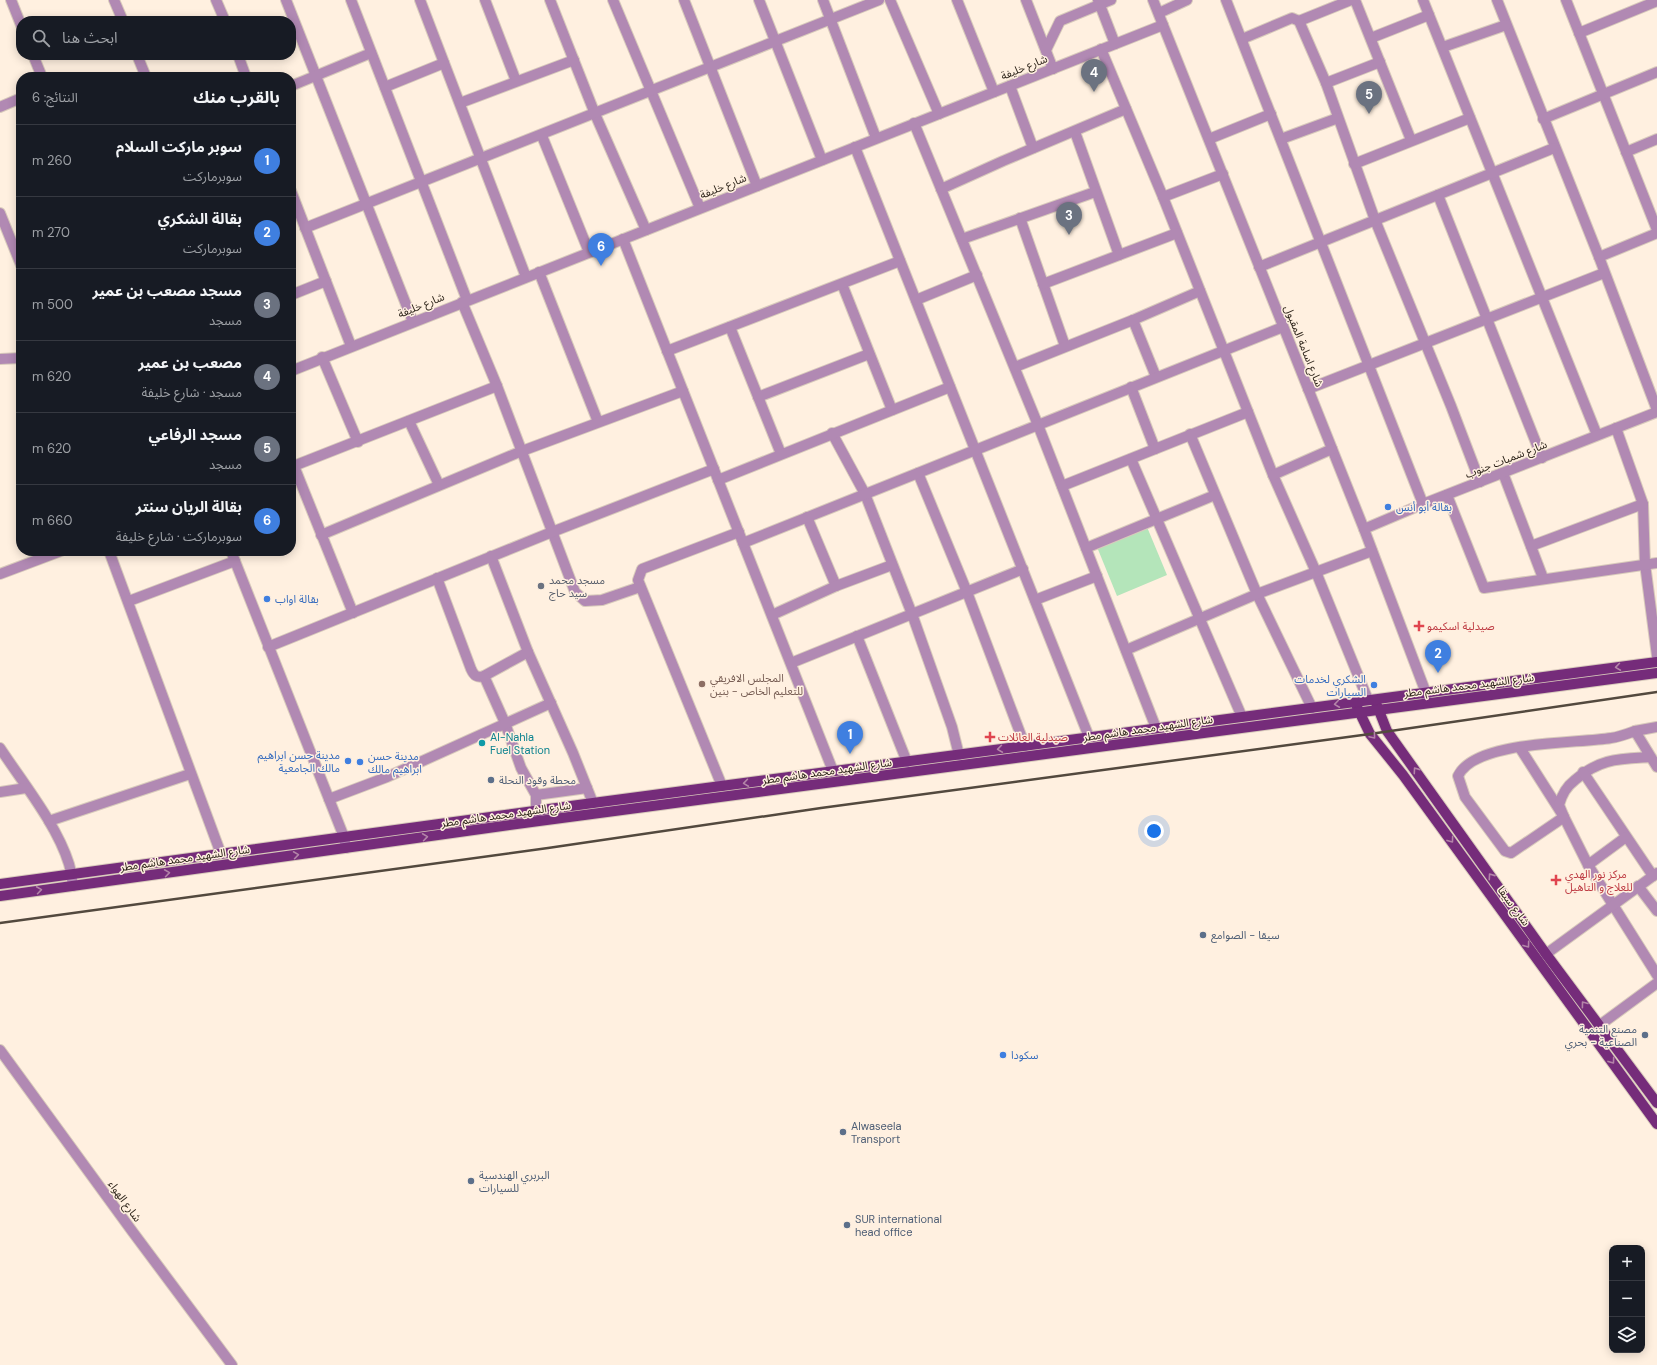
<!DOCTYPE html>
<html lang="ar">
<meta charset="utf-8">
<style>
body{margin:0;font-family:"DM Sans","Noto Sans Arabic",sans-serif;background:#242831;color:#f1f3f6;direction:rtl}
.controls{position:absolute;right:12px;bottom:12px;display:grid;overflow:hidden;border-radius:8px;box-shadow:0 2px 10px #0003}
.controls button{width:36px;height:36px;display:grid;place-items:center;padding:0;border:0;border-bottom:1px solid #363941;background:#171b24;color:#f1f3f6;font:20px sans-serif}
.you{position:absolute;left:1154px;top:831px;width:14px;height:14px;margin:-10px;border:3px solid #fff;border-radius:50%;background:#1a73e8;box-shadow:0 0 0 6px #1a73e833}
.badge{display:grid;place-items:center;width:26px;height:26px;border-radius:50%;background:#c63c19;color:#fff;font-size:13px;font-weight:700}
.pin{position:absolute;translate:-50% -33px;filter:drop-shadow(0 1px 2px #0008)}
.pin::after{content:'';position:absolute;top:21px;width:14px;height:12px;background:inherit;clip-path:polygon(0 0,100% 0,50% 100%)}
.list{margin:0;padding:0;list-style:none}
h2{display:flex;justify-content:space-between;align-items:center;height:52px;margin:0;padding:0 16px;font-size:17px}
h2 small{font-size:13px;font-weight:400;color:#9ea1a6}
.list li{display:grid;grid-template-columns:26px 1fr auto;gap:12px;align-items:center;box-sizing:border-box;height:72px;padding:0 16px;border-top:1px solid #363941}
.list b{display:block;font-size:15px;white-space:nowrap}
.list p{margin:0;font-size:13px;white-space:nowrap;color:#9ea1a6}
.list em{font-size:13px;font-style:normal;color:#9ea1a6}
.icon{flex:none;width:22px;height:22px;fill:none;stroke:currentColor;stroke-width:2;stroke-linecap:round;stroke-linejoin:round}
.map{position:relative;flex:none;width:1657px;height:1365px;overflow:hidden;direction:ltr}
.search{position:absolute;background:#171b24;box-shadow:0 2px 10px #0003;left:16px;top:16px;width:280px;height:44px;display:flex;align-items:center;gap:10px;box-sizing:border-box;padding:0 14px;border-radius:16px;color:#9ea1a6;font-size:15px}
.panel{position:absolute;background:#171b24;box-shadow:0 2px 10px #0003;left:16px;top:72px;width:280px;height:484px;border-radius:16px;direction:rtl}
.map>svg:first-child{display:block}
</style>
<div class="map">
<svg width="1657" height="1365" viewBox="0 0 1657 1365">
<rect width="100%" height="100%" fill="#fff0e0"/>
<path fill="#b4e5ba" d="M1147 527 1167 575 1117 596 1097 547Z"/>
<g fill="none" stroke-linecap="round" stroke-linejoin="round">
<defs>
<g id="minor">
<path d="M11 0 21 25"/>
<path d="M114 0 123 21"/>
<path d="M216 0 225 21"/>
<path d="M286 0 413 322"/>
<path d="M351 0 467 300"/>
<path d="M420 0 526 277"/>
<path d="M485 0 516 81"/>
<path d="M550 0 595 114 646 230"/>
<path d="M613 0 700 208"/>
<path d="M684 0 757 186"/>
<path d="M759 0 822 160"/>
<path d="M823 0 876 138"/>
<path d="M890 0 939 114"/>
<path d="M957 0 994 92"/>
<path d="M1026 0 1053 69"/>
<path d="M1098 0 1115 44"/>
<path d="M1153 0 1364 529 1426 693 1427 702"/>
<path d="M1226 0 1423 504"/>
<path d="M1355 0 1411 140"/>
<path d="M1423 0 1597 435"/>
<path d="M1497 0 1599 257 1657 410"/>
<path d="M1566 0 1657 230"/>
<path d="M1159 13 1187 0"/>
<path d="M1299 21 1351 0"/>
<path d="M1579 33 1657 1"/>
<path d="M1371 38 1429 15"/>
<path d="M1242 39 1292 18 1299 21 1326 83 1375 220 1451 406 1480 482"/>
<path d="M1443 47 1506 25"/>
<path d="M1101 49 1163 197 1273 475 1316 572 1368 700"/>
<path d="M1046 50 1060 21 1111 0"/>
<path d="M33 55 42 77"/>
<path d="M137 55 146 77"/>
<path d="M238 55 246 77"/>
<path d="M1326 83 1380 62"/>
<path d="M291 86 371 53"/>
<path d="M1010 86 1033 148"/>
<path d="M385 87 444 63"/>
<path d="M460 103 574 60"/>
<path d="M0 107 21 98"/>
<path d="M1543 119 1657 72"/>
<path d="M914 123 1038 425 1156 728"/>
<path d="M1075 132 1119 255"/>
<path d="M542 136 589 252"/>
<path d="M1209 139 1271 114"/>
<path d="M1281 139 1338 118"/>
<path d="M855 147 1089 737"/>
<path d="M1626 152 1657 139"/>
<path d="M1354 164 1470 118"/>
<path d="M941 189 1003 161 1126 109"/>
<path d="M291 191 351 346"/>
<path d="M1438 195 1542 458"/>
<path d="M1163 197 1223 174"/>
<path d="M0 213 21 265"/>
<path d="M1020 218 1065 346"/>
<path d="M305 228 879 0"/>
<path d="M623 239 833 771"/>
<path d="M962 239 1095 192"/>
<path d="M1599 257 1657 233"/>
<path d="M1259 267 1554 148"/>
<path d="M539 272 598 422"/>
<path d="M842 284 892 410"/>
<path d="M1043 284 1177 233"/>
<path d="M291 295 326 281"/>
<path d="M916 300 977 275"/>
<path d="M462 302 497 386 575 592 585 601 602 600 640 587"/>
<path d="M1133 320 1156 377"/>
<path d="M730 327 781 454"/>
<path d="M667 351 900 261"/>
<path d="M322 357 358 442"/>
<path d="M0 359 21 358"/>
<path d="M1015 367 1133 320 1200 291"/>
<path d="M291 371 1163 25"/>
<path d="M1131 387 1155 449"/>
<path d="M1308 389 1604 273"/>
<path d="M758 397 869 354"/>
<path d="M409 421 439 485"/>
<path d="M1616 428 1643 504 1645 564 1657 656"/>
<path d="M832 433 865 494 912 614 952 727 959 755"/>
<path d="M1190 434 1257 594 1312 708"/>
<path d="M1131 459 1242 717"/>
<path d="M294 466 353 613"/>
<path d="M291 467 497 386"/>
<path d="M918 473 967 592 1025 746"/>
<path d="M1503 473 1543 578"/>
<path d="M1273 475 1332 449"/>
<path d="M718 480 950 387"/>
<path d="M1062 486 1248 412"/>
<path d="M1447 495 1484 588 1657 563"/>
<path d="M807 517 836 586"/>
<path d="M1364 529 1423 504 1657 412"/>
<path d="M321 535 522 451 683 391"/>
<path d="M743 543 1283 327"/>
<path d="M1531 546 1643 504"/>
<path d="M1086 548 1215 495"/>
<path d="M109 551 221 854"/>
<path d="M231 551 344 837 346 848"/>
<path d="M491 556 528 652 573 753 593 803"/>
<path d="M0 574 61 551"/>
<path d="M437 578 471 669C474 676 477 678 484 676L528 652"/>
<path d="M1035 600 1097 576"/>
<path d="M129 601 235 561"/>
<path d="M772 615 836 586 892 565"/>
<path d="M857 636 907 762"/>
<path d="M268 647 552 532 714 469"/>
<path d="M1126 650 1257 594 1372 551"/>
<path d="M791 663 1023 569"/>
<path d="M484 676 505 723 521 768 536 795V811L538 818"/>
<path d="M1635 731 1657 727"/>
<path d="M0 748C23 783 57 825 69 864 71 871 72 879 73 886"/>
<path d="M1520 748 1564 817 1588 865 1657 975"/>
<path d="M1651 757C1620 759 1600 758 1575 780 1566 787 1562 794 1559 805L1564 817 1511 853 1505 851 1465 797 1458 776C1475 740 1575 744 1611 738 1619 737 1627 734 1635 731L1657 767"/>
<path d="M1583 772 1653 876"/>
<path d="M722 786 638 580 642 569 739 532"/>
<path d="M0 792 26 788"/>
<path d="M536 795 587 788"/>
<path d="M329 799 387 777 551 703"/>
<path d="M49 821 190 774"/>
<path d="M1588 865 1626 837"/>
<path d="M1638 886 1657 911"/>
<path d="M1546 954 1657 873"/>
<path d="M1600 1025 1657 983"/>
<path d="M0 1050 132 1231 232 1365"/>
</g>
<g id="major">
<path d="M1376 703 1387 731 1546 954 1657 1103"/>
<path d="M1357 707 1370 734 1403 775 1657 1124"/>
<path d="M0 884 593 803 1657 662"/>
<path d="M0 896 539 821 1657 673"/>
</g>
</defs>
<use href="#minor" stroke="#d8cabb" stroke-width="12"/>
<use href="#major" stroke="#d8cabb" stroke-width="12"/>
<use href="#minor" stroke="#b189b3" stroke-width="10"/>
<use href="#major" stroke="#752c7a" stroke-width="10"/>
<path stroke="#53493e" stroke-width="2.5" d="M0 923 548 848 821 808 1370 734 1657 692"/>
</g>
<defs><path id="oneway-chevron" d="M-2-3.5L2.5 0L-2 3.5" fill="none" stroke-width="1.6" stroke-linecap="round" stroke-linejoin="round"/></defs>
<g stroke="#b384a8">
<use href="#oneway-chevron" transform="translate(1618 667) rotate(172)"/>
<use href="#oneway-chevron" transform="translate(1337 704) rotate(172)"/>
<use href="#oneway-chevron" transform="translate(1373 736) rotate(50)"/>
<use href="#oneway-chevron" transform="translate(1000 749) rotate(172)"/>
<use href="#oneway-chevron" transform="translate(1416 770) rotate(-125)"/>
<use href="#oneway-chevron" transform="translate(746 783) rotate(172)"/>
<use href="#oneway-chevron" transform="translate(425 837) rotate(-8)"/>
<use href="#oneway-chevron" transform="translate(1451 840) rotate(54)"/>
<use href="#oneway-chevron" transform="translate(296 855) rotate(-8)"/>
<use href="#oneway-chevron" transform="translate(167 873) rotate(-8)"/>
<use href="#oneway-chevron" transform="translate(1491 876) rotate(-125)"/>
<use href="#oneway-chevron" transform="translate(39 890) rotate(-8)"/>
<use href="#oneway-chevron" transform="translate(1527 945) rotate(54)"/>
<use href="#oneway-chevron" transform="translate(1584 1004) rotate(-127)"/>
<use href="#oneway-chevron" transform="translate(1612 1061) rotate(54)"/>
</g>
<g fill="#3f7fe0" stroke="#fff0e0" stroke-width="1.5">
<circle cx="1388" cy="507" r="4"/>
<circle cx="267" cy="599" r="4"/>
<circle cx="1374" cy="685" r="4"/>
<circle cx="348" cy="761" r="4"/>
<circle cx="360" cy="762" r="4"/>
<circle cx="1003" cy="1055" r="4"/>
</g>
<circle fill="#6b7280" stroke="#fff0e0" stroke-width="1.5" cx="541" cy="586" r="4"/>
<g fill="#e0444e" stroke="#fff0e0" stroke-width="1.5">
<path d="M1417 620h4v4h4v4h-4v4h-4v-4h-4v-4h4z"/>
<path d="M988 731h4v4h4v4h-4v4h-4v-4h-4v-4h4z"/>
<path d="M1554 874h4v4h4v4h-4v4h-4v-4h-4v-4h4z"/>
</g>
<circle fill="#8d6e63" stroke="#fff0e0" stroke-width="1.5" cx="702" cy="684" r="4"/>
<circle fill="#0f9aa8" stroke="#fff0e0" stroke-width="1.5" cx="482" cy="743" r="4"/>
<g fill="#5c6f8a" stroke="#fff0e0" stroke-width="1.5">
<circle cx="491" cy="780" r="4"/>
<circle cx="1203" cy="935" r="4"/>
<circle cx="1645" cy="1035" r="4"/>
<circle cx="843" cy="1132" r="4"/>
<circle cx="471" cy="1181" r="4"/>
<circle cx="847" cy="1225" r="4"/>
</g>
<g text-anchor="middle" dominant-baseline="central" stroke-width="3" stroke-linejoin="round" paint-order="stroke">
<g font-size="11" fill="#281f15" stroke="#fff0e0">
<text transform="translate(1024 67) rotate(-22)">شارع خليفة</text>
<text transform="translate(723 186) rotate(-22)">شارع خليفة</text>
<text transform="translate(421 305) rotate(-22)">شارع خليفة</text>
<text transform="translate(1304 346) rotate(68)">شارع اسامة المقبول</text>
<text transform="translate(1506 459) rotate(-21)">شارع شمبات جنوب</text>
<text transform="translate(1469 685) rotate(-7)">شارع الشهيد محمد هاشم مطر</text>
<text transform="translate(1148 728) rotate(-8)">شارع الشهيد محمد هاشم مطر</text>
<text transform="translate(827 771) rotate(-8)">شارع الشهيد محمد هاشم مطر</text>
<text transform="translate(506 814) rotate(-8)">شارع الشهيد محمد هاشم مطر</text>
<text transform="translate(185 858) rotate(-8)">شارع الشهيد محمد هاشم مطر</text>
<text transform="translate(1514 906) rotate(54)">شارع سيقا</text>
<text transform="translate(125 1201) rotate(54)">شارع الهواء</text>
</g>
<g font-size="11" fill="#366cbe" stroke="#fff0e0" text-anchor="start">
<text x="1396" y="507">بقالة أبو أنس</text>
<text x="275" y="599">بقالة اواب</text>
<text x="1366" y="679" text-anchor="end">الشكري لخدمات<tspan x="1366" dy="13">السيارات</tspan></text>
<text x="340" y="755" text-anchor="end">مدينة حسن ابراهيم<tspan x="340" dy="13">مالك الجامعية</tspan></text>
<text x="368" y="756">مدينة حسن<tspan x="368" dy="13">ابراهيم مالك</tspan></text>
<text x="1011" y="1055">سكودا</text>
</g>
<g font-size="11" fill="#5b616d" stroke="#fff0e0" text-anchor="start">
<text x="549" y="580">مسجد محمد<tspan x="549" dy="13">سيد حاج</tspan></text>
</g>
<g font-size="11" fill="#be3a42" stroke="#fff0e0" text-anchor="start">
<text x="1427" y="626">صيدلية اسكيمو</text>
<text x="998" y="737">صيدلية العائلات</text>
<text x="1565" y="874">مركز نور الهدي<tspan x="1565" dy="13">للعلاج و التاهيل</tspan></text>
</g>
<g font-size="11" fill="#785e54" stroke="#fff0e0" text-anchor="start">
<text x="710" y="678">المجلس الافريقي<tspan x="710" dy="13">للتعليم الخاص - بنين</tspan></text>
</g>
<g font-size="11" fill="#0d838f" stroke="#fff0e0" text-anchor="start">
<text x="490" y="737">Al-Nahla<tspan x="490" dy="13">Fuel Station</tspan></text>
</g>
<g font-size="11" fill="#4e5e75" stroke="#fff0e0" text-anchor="start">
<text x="499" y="780">محطة وقود النحلة</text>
<text x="1211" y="935">سيقا - الصوامع</text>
<text x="1637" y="1029" text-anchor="end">مصنع التنمية<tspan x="1637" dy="13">الصناعية - بحري</tspan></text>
<text x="851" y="1126">Alwaseela<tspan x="851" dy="13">Transport</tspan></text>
<text x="479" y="1175">البربري الهندسية<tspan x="479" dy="13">للسيارات</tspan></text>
<text x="855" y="1219">SUR international<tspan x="855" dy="13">head office</tspan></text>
</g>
</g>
</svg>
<div class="controls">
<button>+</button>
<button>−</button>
<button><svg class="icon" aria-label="layers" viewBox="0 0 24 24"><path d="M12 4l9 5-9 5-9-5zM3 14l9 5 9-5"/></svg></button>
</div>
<div class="you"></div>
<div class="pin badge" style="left:850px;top:754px;background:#3f7fe0">1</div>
<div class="pin badge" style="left:1438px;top:673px;background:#3f7fe0">2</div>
<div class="pin badge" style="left:1069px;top:235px;background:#6b7280">3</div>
<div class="pin badge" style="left:1094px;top:92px;background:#6b7280">4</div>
<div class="pin badge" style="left:1369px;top:114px;background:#6b7280">5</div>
<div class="pin badge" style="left:601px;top:266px;background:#3f7fe0">6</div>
<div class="search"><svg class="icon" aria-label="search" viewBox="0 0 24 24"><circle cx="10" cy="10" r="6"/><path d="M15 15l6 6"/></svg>ابحث هنا</div>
<section class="panel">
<h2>بالقرب منك<small>النتائج: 6</small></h2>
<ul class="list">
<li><span class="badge" style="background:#3f7fe0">1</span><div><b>سوبر ماركت السلام</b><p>سوبرماركت</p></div><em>260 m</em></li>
<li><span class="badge" style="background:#3f7fe0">2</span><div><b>بقالة الشكري</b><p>سوبرماركت</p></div><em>270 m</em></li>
<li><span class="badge" style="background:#6b7280">3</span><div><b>مسجد مصعب بن عمير</b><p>مسجد</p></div><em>500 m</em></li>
<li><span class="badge" style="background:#6b7280">4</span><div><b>مصعب بن عمير</b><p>مسجد · شارع خليفة</p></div><em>620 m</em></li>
<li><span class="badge" style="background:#6b7280">5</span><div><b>مسجد الرفاعي</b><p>مسجد</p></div><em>620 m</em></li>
<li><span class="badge" style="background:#3f7fe0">6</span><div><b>بقالة الريان سنتر</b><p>سوبرماركت · شارع خليفة</p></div><em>660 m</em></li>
</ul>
</section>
</div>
